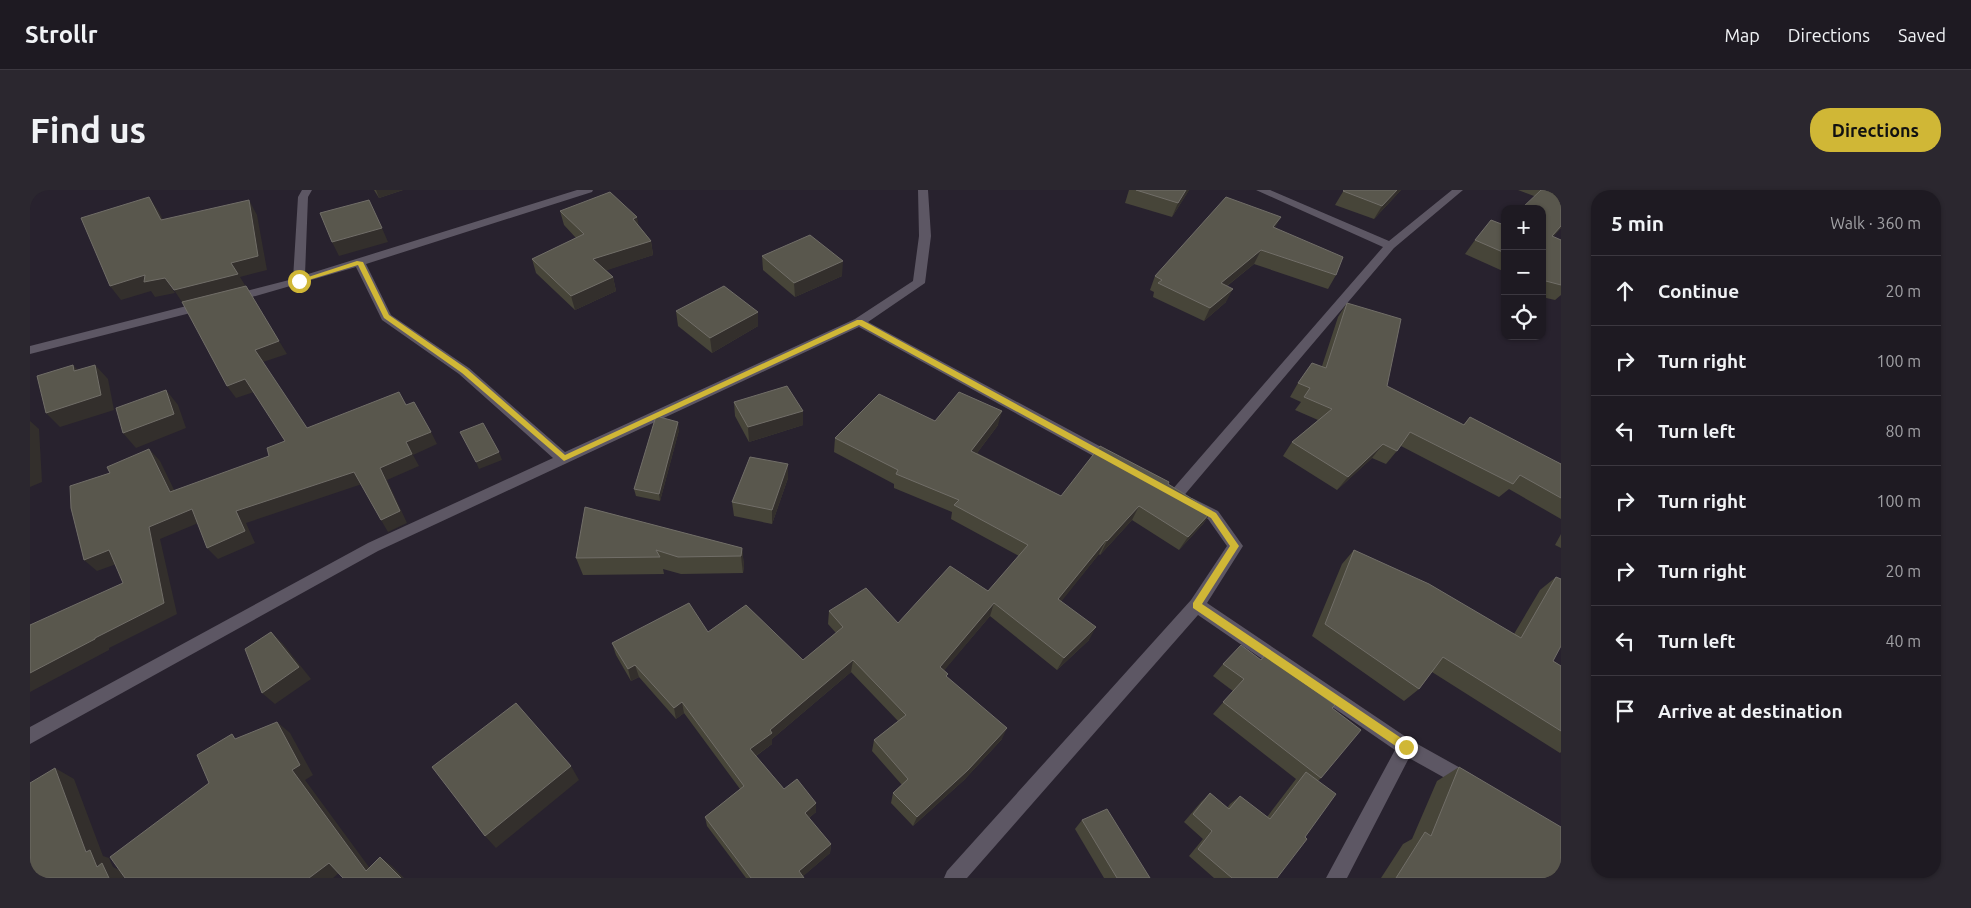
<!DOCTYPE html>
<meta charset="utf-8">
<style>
body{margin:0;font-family:Ubuntu,sans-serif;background:#2b272f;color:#f1f3f6}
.controls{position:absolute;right:15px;top:15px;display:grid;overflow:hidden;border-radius:10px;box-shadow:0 1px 4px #0004}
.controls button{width:45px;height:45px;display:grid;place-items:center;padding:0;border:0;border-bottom:1px solid #3c3840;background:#1e1a22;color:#f1f3f6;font:25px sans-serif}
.stop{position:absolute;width:15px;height:15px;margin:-11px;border:4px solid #d0b736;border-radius:50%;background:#fff}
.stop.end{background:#d0b736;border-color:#fff;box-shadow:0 1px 5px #0008}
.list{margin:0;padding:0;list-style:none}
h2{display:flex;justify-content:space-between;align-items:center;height:65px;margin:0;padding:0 20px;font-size:21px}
h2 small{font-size:16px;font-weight:400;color:#a1a1a5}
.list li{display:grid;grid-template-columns:32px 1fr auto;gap:15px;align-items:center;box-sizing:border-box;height:70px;padding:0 20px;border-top:1px solid #3c3840}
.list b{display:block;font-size:19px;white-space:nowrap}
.list em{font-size:16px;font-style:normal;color:#a1a1a5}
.icon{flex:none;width:28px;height:28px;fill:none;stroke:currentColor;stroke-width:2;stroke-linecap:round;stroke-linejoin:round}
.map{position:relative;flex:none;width:1531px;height:688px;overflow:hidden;border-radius:20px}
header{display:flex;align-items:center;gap:30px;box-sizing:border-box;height:70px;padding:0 25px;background:#1e1a22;border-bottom:1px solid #3c3840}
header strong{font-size:24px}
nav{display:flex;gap:28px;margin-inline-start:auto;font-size:18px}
.intro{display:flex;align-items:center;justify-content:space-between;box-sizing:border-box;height:120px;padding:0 30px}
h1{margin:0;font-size:35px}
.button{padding:12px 22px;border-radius:20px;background:#d0b736;color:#111;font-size:18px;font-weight:700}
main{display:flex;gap:30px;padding:0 30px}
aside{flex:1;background:#1e1a22;border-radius:20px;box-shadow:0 1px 4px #0004}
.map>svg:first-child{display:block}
</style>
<header>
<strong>Strollr</strong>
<nav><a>Map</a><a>Directions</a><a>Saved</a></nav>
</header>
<div class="intro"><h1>Find us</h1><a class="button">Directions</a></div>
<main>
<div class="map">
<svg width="1531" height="688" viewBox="0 0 1531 688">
<rect width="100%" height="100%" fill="#28222e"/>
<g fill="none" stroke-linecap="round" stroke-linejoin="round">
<g fill="#5d5764" fill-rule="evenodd">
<path d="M272 0H282L278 7 275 85 547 0H563L562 2 336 74 361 125 439 178 535 262 825 129 883 91 889 46 888 0H898L901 46 895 93 838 132 1088 266 1090 270 1088 274 1083 275 1078 274 829 137 348 361 0 554V537L338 353 523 268 429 184 352 130 326 77 201 113 197 112 195 109 197 106 263 89 268 7Z"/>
<path d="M1226 0H1240L1359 51 1422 0H1433L1364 58 1151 309 1146 311 1141 309 1139 305 1141 301 1353 57Z"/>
<path d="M176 111 182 115 180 118 0 164V156Z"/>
<path d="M1162 308 1188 321 1213 356 1177 413 1382 551 1443 585 1446 591 1443 597 1437 600 1431 597 1379 568 1317 688H1296L1365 560 1168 425 937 688H914L917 681 1161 410 1197 356 1178 329 1157 318 1155 314 1157 310Z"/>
</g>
</g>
<g fill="#474539">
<path d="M344 0H373L349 8Z"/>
<path d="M1099 0H1159L1142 27 1095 13Z"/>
<path d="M1314 0H1371L1344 29 1305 15Z"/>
<path d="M1488 0H1531V38L1523 47 1531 50V105L1525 110 1512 107V19L1504 6Z"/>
<path d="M530 21 609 36 621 51 623 65 576 80 583 87 586 101 545 120 506 83 502 69 546 48 534 35Z"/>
<path d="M1475 34V82L1435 64 1445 50Z"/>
<path d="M1245 38 1306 85 1298 99 1224 74 1197 96 1196 112 1174 131 1123 107 1124 102 1120 100 1125 86Z"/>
<path d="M732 66 812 86 765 107 733 80Z"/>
<path d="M1317 113 1357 196 1433 235 1440 227 1531 274V329L1479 299 1469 307 1371 256 1356 274 1342 268 1307 300 1253 266 1262 252 1288 230 1265 220 1271 212 1260 207 1268 193 1292 176 1308 127Z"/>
<path d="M646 121 728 122V136L682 163 648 136Z"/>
<path d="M704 212 773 235 719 252 705 226Z"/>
<path d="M905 231 968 235 947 263 1031 306 1138 294 1182 321 1173 334 1149 360 1102 330 1070 365 1069 364 1031 411 1059 450 1027 480 960 426 914 480 917 487 972 549 934 590 883 636 861 613 863 603 872 595 842 561 844 550 868 531 821 482 742 549V554L726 566 754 599 786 613V622L779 628 801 654 800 663 773 686 774 688H716L677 636 675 627 710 599 654 523 646 529 609 487 601 491 586 465 582 453 678 442 773 470 806 443 798 434 799 421 868 433 958 401 989 366 921 329 922 322 864 298V294L804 262 805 248Z"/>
<path d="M649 240 630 311 606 306 604 299Z"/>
<path d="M758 288 742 334 704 326 702 312Z"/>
<path d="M555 317 712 358 714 376 713 383 651 384 633 379 634 384 553 385 546 368Z"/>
<path d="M1531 344V358L1525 355Z"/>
<path d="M1324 360 1484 444 1510 400 1526 387 1523 471 1531 476V562L1530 563 1402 482 1389 499 1374 511 1282 446 1312 374Z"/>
<path d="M1230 470 1302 518 1291 588 1288 591 1247 688H1184L1159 666 1173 649 1154 632 1171 612 1180 603 1197 618 1200 614 1210 606 1237 627 1266 589 1183 524 1203 501 1183 486 1193 474Z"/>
<path d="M1429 577 1531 688H1351L1373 654 1382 649 1407 591Z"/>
<path d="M1052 630 1120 688H1074L1045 639Z"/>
</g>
<g fill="#332f2c">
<path d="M346 0H373L349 8Z"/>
<path d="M1156 0H1159L1142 27 1148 13Z"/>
<path d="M1367 0H1371L1344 29 1352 16Z"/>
<path d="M119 7 129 22 141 45 131 30Z"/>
<path d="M219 10 227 25 237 80 210 87 257 164 233 172 154 115 144 100 201 73Z"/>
<path d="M607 27 610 41 603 29Z"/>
<path d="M1251 27 1244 40 1243 37Z"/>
<path d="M1531 36V38L1512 58 1522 46Z"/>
<path d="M352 38 358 52 309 66 302 52Z"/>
<path d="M621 51 623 65 566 84 563 69Z"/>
<path d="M1231 60 1224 74 1184 106 1191 93Z"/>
<path d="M813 71 812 86 765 107 764 93Z"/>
<path d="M115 85 135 88 145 103 125 107 121 101 91 110 80 96Z"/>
<path d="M583 87 586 101 545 120 541 106Z"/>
<path d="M1203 99 1196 112 1174 131 1180 118Z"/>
<path d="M728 122V136L682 163 680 148Z"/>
<path d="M43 175 56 189 44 181Z"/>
<path d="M65 175 78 189 84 220 30 237 16 223Z"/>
<path d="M215 189 224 202 206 208 197 196Z"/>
<path d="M136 200 148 215 156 238 106 258 93 243Z"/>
<path d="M773 221V235L719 252 718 237Z"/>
<path d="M972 221 968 235 938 275 941 261Z"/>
<path d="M0 231 9 239 12 292 0 297Z"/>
<path d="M648 232 649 240 630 311 629 304Z"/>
<path d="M401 242 407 254 383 265 389 276 357 290 377 333 358 342 351 330 350 278 376 252Z"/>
<path d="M1353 254 1342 268 1307 300 1318 287Z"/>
<path d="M119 259 130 271 151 314 140 302Z"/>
<path d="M469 262 472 270 449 279 446 272Z"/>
<path d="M758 274V288L742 334V320Z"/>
<path d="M324 282 332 294 216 333 225 353 188 369 177 358 206 321Z"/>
<path d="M1109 316 1102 330 1070 365 1077 351Z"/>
<path d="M162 319 173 331 130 349 147 424 79 458V460L0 502V483L65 448 134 413 119 337Z"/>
<path d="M1182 321 1173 334 1149 360 1158 347Z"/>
<path d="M1076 350 1069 364 1023 422 1028 409Z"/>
<path d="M712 358 714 376 713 383 711 366Z"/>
<path d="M79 360 92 372 67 381 54 370Z"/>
<path d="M964 413 960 426 907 489 910 477Z"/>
<path d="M1066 437 1059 450 1027 480 1034 468Z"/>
<path d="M241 442 253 454 281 489 245 514 232 503Z"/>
<path d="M823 470 821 482 742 549V554L721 569 720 559 740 540Z"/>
<path d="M605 475 609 487 601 491 598 479Z"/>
<path d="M652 512 654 523 646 529 644 518Z"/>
<path d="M247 532 260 543 283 585 275 590 347 688 336 681 262 580Z"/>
<path d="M977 538 972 549 934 590 883 636 887 627Z"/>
<path d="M541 576 549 590 466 658 455 646Z"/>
<path d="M25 578 44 589 73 666 79 668 83 677 91 681 94 688H79L67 677 56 662Z"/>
<path d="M786 613V622L774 632 775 623Z"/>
<path d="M801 654 800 663 771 688 769 681Z"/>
<path d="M350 667 362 676 374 688H371Z"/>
<path d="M299 673 311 681 303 688H279Z"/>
</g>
<g fill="#59574d" stroke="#716e68">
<path d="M1106 0H1156L1148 13Z"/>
<path d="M1314 0H1367L1352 16 1313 1Z"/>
<path d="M1511 0H1531V36L1522 46 1531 50V95L1512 90V19H1491Z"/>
<path d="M580 2 607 27 603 29 621 51 563 69 583 87 541 106 502 69 554 44 530 21Z"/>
<path d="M119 7 131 30 219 10 228 66 201 73 208 84 144 100 135 88 114 92 115 85 80 96 51 28Z"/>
<path d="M1196 7 1251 27 1243 37 1313 67 1306 85 1231 60 1191 93 1203 99 1180 118 1128 93 1132 90 1125 86Z"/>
<path d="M339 10 352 38 302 52 290 23Z"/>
<path d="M1461 30 1474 35 1475 34V63L1445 50Z"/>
<path d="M780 45 813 71 764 93 732 66Z"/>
<path d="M216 96 249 151 225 160 277 238 369 202 376 215 384 212 401 242 376 252 382 264 350 278 370 321 351 330 324 282 206 321 215 341 177 358 162 319 119 337 134 413 65 448V449L0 483V435L93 393 79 360 54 370 41 318 40 296 80 283 77 277 119 259 140 302 239 266 237 258 255 251 215 189 197 196 152 112Z"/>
<path d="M694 96 728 122 680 148 646 121Z"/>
<path d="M1317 113 1371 129 1357 196 1434 235 1440 227 1531 274V308L1490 285 1483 294 1380 242 1367 261 1353 254 1318 287 1262 252 1302 219 1274 207 1280 198 1268 193 1282 173 1296 178Z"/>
<path d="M43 175 44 181 65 175 71 205 16 223 7 186Z"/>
<path d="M757 196 773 221 718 237 704 212Z"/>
<path d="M136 200 144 224 93 243 86 218Z"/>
<path d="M929 202 972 221 941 261 1031 306 1070 256 1139 292 1138 294 1182 321 1158 347 1109 316 1077 351 1076 350 1028 409 1066 437 1034 468 964 413 910 477 918 484 916 486 977 538 938 580 887 627 863 603 878 589 844 550 876 525 823 470 740 540 742 543 720 559 754 599 767 589 786 613 775 623 801 654 769 681 774 688H721L675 627 714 596 652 512 644 518 605 475 598 479 582 453 659 413 678 442 716 415 773 470 813 437 799 421 836 398 868 433 920 376 958 401 998 355 924 315 929 310 866 284 868 280 805 248 849 204 905 231Z"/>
<path d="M626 226 648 232 629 304 604 299Z"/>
<path d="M453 233 469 262 446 272 430 242Z"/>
<path d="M720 267 758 274 742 320 702 312Z"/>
<path d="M555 317 712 358 711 366 648 367 626 360 630 367 546 368Z"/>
<path d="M1324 360 1399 394 1491 448 1526 387 1531 389V456L1523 471 1531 476V541L1413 467 1389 499 1295 434Z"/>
<path d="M241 442 269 477 232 503 215 459Z"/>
<path d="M1211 455 1231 470 1235 465 1305 515 1302 518 1331 540 1291 588 1193 512 1214 489 1193 474Z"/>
<path d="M486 513 541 576 455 646 402 577Z"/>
<path d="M247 532 270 575 262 580 336 681 350 667 371 688H313L299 673 279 688H95L80 667 179 593 167 565 202 544 205 549Z"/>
<path d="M1429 577 1531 637V688H1366L1395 642 1401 646Z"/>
<path d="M25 578 56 662 60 660 67 677 72 673 79 688H0V593Z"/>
<path d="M1276 582 1306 604 1275 647 1277 649 1247 688H1202L1168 659 1182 641 1163 624 1180 603 1199 619 1210 606 1240 629Z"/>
<path d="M1077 619 1120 688H1087L1052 630Z"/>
</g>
<path fill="#d0b736" d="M327 71 333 72 359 125 437 179 535 265 827 130H832L1186 323 1209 356 1172 414 1380 554V561H1373L1163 418V413L1200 356 1181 328 829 135 534 271 432 183 354 128 328 75 272 92 266 91Z"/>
</svg>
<div class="controls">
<button>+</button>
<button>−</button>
<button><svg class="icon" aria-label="locate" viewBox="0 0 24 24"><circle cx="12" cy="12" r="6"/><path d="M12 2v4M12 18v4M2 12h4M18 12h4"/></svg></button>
</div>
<div class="stop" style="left:269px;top:91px"></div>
<div class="stop end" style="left:1376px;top:557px"></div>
</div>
<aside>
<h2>5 min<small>Walk · 360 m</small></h2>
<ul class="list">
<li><svg class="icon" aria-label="ahead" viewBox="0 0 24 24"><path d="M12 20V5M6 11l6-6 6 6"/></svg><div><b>Continue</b></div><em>20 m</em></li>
<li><svg class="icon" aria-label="right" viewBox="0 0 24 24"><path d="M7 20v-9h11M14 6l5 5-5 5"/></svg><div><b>Turn right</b></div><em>100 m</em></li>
<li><svg class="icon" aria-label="left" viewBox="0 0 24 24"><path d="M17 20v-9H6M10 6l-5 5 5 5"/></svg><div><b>Turn left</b></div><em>80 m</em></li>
<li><svg class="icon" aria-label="right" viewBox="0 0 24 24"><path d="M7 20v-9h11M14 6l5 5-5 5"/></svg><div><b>Turn right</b></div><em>100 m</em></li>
<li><svg class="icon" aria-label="right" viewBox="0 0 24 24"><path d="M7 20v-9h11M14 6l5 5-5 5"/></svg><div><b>Turn right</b></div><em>20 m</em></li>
<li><svg class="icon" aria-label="left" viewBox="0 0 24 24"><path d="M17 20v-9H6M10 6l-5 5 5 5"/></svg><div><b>Turn left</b></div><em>40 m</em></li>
<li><svg class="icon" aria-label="arrive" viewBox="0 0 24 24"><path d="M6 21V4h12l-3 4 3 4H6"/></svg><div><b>Arrive at destination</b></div></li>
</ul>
</aside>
</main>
